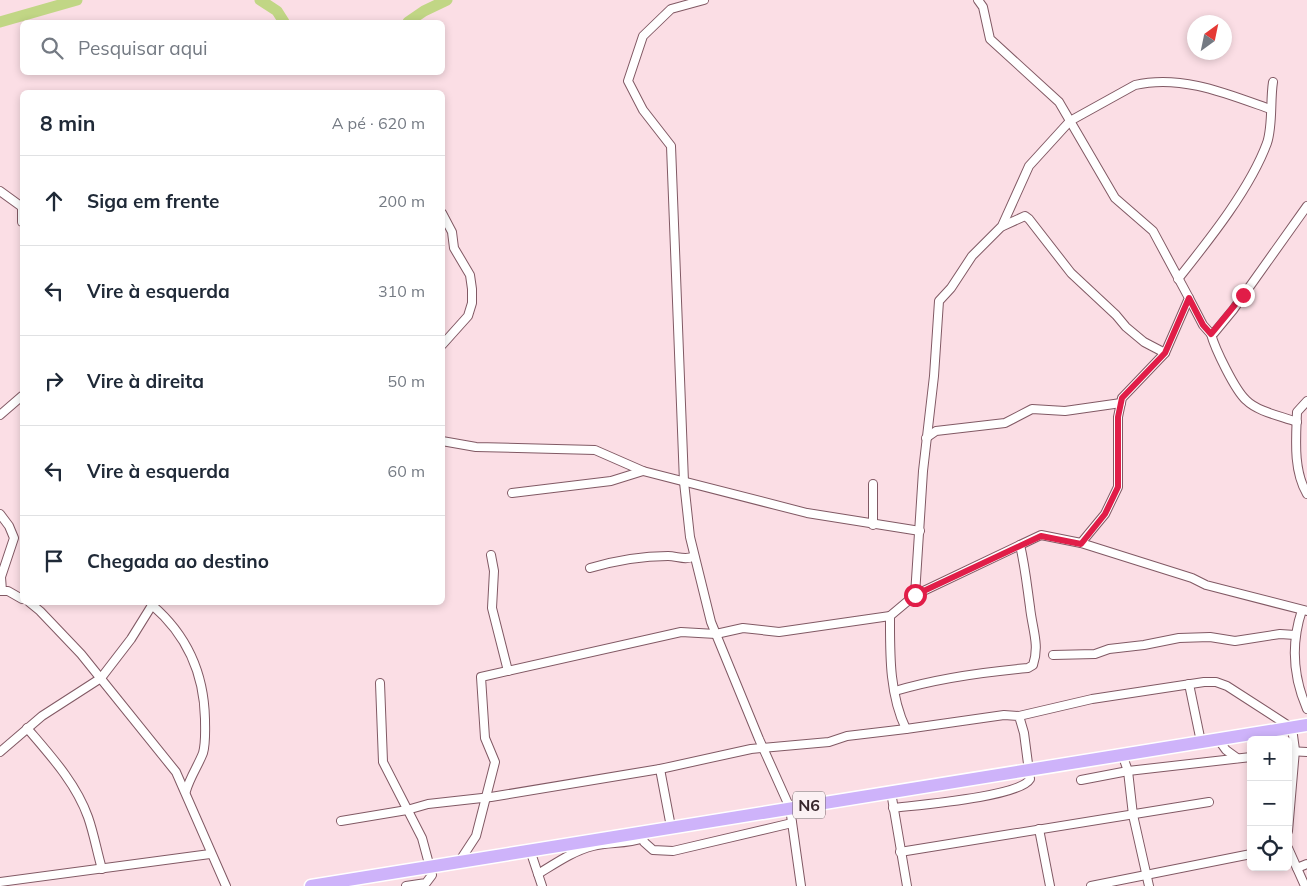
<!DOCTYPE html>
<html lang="pt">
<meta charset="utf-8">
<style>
body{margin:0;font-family:Mulish,sans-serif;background:#f6f6f7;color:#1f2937}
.controls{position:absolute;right:15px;bottom:15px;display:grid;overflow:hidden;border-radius:8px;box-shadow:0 2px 8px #0003}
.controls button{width:45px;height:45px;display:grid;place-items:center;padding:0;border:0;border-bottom:1px solid #e0e1e3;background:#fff;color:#1f2937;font:25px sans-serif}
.compass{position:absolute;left:1187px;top:15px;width:45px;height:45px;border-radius:50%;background:#fff;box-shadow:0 2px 8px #0003;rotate:33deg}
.stop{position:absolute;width:15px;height:15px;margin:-11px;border:4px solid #e11d48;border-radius:50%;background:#fff}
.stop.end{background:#e11d48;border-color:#fff;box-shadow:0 1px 5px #0008}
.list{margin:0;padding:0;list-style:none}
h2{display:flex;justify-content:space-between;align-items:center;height:65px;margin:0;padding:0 20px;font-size:21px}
h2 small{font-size:16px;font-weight:400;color:#747a83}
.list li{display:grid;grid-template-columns:32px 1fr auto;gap:15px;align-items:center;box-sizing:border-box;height:90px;padding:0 20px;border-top:1px solid #e0e1e3}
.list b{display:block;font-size:19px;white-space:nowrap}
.list em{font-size:16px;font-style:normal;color:#747a83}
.icon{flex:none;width:28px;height:28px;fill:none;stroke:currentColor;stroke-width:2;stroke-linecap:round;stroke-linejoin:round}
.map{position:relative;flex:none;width:1307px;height:886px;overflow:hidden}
.search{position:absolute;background:#fff;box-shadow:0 2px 8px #0003;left:20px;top:20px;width:425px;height:55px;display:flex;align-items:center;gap:12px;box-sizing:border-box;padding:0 18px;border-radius:8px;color:#747a83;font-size:19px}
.panel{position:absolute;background:#fff;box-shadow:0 2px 8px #0003;left:20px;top:90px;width:425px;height:515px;border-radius:8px}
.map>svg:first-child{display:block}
</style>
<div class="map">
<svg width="1307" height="886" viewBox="0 0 1307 886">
<rect width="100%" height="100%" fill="#fbdee5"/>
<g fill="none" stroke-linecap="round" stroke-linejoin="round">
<g stroke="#c1d685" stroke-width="11">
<path d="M260 0 277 11 284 22"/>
<path d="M0 22 77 0"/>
<path d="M408 22 424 11 447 0"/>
</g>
<defs>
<g id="minor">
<path d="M704 0 671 9 643 36 628 81 643 110 671 146 684 482 690 537 711 622 759 739 790 808 801 886"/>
<path d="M978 0 983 7 990 39 1059 102 1115 198 1153 231 1189 298 1165 353 1122 398 1118 417V487L1105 514 1081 543"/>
<path d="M0 191 22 207"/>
<path d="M22 207V222"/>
<path d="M442 213 452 232 454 248 470 275 472 289V303L468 316 442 345"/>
<path d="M1003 226 1025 216 1029 219 1071 273 1116 315 1126 327 1144 342 1165 353"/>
<path d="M1178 279C1209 240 1250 189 1267 143 1273 125 1270 101 1273 82"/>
<path d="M1189 298 1203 325 1211 334 1214 333 1233 310 1307 206"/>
<path d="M1211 334C1215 349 1235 390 1246 400 1258 412 1281 416 1297 422"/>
<path d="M1307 401 1297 412C1296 439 1293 470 1307 494"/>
<path d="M0 415 22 396"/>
<path d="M926 438 936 431 1005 423 1032 409 1065 411 1121 403"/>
<path d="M442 441 476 447 595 450 643 471 807 513 920 531"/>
<path d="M873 484V525"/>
<path d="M512 493 611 481 643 471"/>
<path d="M0 514 9 526 14 538 1 577 2 591"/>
<path d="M491 555 494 571 492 608 508 671"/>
<path d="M590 568C614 561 642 556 668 556 677 556 686 561 694 556"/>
<path d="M0 591H8L22 599"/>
<path d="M915 595 923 471 934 376 939 301 951 288 972 256 1002 226 1029 166 1070 121 1135 85C1181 74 1228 94 1270 109"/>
<path d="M29 602 40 611 81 654 176 772 226 886"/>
<path d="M152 605C187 635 204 673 205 719 205 730 206 742 203 753 198 766 190 777 186 791"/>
<path d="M1302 610C1291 643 1293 677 1307 709"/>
<path d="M1053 655 1095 654 1109 649 1144 645 1179 638 1210 637 1235 641 1280 634 1295 635"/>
<path d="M380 683 383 762 422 838 432 875 426 883 406 886"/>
<path d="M1189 684 1201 742"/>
<path d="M895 691C938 678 983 672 1028 668L1033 665C1040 645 1032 628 1030 607 1027 586 1025 566 1020 545"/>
<path d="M1019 716 1092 699 1204 682H1216L1227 686 1292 728 1295 750 1288 831"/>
<path d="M27 728C50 755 76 783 88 817 94 834 97 852 102 869"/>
<path d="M1218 739 1226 750 1237 758"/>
<path d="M1288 751 1307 752"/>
<path d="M0 752 42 716 101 678 131 639 154 602"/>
<path d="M1122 754 1128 771 1133 815 1149 886"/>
<path d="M660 769 671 827"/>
<path d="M1081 780 1128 771 1251 757"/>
<path d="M891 792 907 886"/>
<path d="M893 808C917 805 1020 797 1030 779L1024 733 1019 716 1004 715 906 729C889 694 890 653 890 616L915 595 1041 535 1081 543 1192 578 1206 585 1307 611"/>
<path d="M341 821 407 810 428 804 491 797 660 769 751 749 829 742 847 736 906 729"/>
<path d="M1039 829 1050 886"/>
<path d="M642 832 644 842 653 850 673 851 792 823"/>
<path d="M1288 848 1305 886"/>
<path d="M530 850 542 886"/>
<path d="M900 852 1209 802"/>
<path d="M459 862 476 836 495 762 485 738 481 677 681 632 716 634 743 628 779 632 890 616"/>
<path d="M1297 868 1307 864"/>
<path d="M538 874C556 863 573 851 593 846 610 842 627 844 643 838"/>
<path d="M0 882 210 854"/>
<path d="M1091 886 1251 854"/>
</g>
<path id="trunk" d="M311 886 1307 725"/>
</defs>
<use href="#minor" stroke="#815964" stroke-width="10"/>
<use href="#trunk" stroke="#fff" stroke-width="15"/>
<use href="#minor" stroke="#fff" stroke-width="8"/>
<use href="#trunk" stroke="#ceb3fa" stroke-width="12"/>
</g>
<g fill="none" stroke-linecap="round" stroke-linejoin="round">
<path stroke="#e11d48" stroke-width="6" d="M915 595 1041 536 1081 544 1105 514 1118 487V417L1122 398 1165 353 1189 298 1203 325 1211 334 1243 295"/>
</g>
<g text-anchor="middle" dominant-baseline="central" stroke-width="4" stroke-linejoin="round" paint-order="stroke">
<rect fill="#fbf1f3" stroke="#716266" stroke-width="1" x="793" y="791.5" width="32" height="27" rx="4"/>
<g font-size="16" font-weight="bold" fill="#36252a">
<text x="809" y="805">N6</text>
</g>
</g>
</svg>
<div class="controls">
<button>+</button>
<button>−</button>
<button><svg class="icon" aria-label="locate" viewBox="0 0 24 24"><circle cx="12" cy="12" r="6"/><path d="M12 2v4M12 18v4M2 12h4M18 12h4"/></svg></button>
</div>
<svg class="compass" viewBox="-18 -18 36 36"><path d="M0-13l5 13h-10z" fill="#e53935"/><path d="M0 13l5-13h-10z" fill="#747a83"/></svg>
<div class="stop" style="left:915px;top:595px"></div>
<div class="stop end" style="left:1243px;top:295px"></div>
<div class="search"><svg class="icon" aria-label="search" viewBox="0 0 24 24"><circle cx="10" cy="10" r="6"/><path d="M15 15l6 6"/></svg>Pesquisar aqui</div>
<section class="panel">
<h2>8 min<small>A pé · 620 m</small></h2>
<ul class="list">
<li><svg class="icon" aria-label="ahead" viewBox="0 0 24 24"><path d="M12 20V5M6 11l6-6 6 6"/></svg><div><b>Siga em frente</b></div><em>200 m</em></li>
<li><svg class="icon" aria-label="left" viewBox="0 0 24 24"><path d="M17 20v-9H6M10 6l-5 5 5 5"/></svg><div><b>Vire à esquerda</b></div><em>310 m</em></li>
<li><svg class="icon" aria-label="right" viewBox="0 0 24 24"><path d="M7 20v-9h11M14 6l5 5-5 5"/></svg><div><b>Vire à direita</b></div><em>50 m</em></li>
<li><svg class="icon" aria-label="left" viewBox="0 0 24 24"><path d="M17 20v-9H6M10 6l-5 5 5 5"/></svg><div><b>Vire à esquerda</b></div><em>60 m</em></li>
<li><svg class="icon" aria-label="arrive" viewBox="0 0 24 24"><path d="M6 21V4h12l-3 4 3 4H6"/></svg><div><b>Chegada ao destino</b></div></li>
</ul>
</section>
</div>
